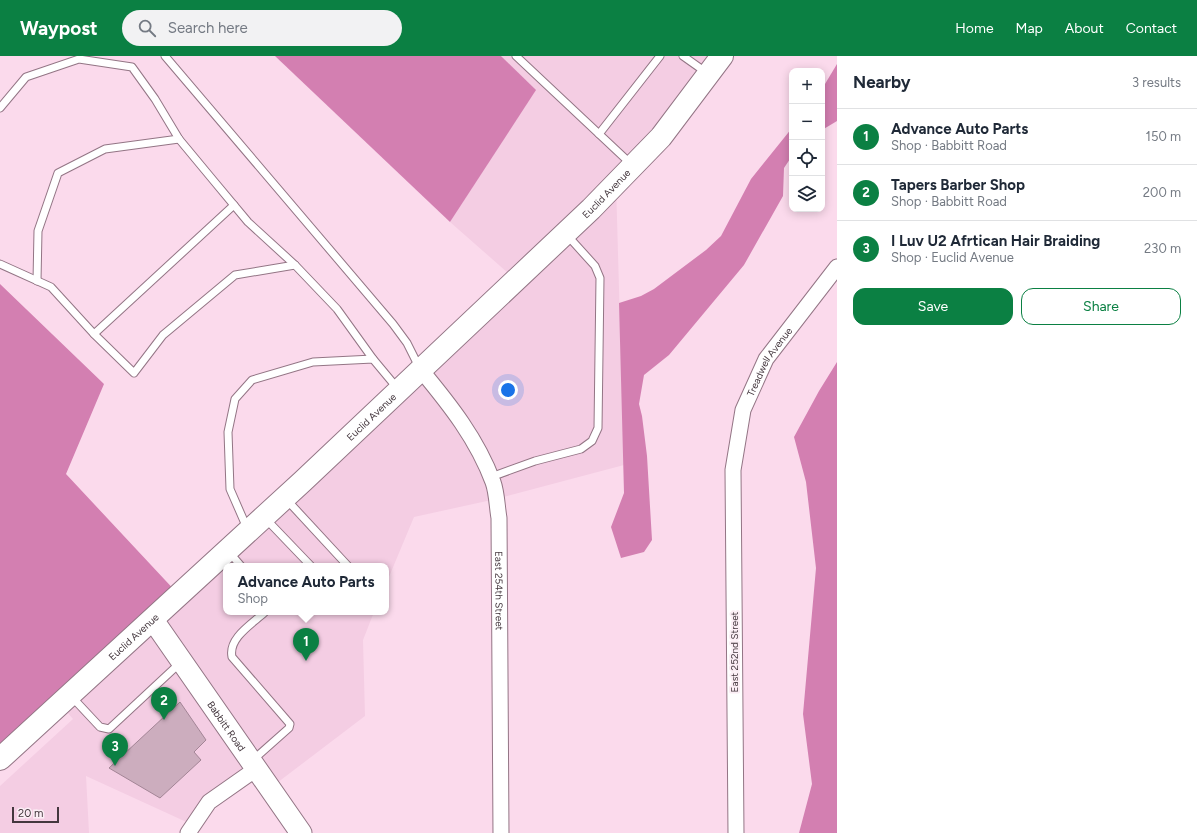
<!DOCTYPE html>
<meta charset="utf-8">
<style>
body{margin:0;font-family:Figtree,sans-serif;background:#f2f2f3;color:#1f2937}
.controls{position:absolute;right:12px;top:12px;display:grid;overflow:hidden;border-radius:8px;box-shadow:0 2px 10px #0003}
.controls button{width:36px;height:36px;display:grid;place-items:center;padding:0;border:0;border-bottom:1px solid #e0e1e3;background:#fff;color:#1f2937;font:20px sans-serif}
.scale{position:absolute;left:12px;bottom:10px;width:47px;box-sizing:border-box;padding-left:4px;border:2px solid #44373e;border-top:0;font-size:11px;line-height:14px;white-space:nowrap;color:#44373e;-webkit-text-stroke:3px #fbeef5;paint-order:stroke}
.you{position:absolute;left:508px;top:334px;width:14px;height:14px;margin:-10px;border:3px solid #fff;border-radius:50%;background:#1a73e8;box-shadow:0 0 0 6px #1a73e833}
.badge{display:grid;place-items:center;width:26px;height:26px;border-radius:50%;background:#0b8043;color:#fff;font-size:13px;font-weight:700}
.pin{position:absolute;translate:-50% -33px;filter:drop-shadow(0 1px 2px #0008)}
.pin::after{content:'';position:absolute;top:21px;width:14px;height:12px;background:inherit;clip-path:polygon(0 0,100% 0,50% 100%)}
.popup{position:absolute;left:223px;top:507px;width:166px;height:52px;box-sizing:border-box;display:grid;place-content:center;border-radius:8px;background:#fff;filter:drop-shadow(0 1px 3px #0005);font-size:13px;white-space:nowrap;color:#747a83}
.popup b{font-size:15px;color:#1f2937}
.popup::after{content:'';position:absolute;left:50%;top:100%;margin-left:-8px;border:8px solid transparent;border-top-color:#fff}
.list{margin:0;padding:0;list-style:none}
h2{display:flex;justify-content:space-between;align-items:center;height:52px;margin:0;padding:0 16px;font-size:17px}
h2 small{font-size:13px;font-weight:400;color:#747a83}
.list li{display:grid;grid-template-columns:26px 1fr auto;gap:12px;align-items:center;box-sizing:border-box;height:56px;padding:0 16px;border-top:1px solid #e0e1e3}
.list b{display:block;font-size:15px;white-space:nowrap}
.list p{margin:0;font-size:13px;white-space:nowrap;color:#747a83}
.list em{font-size:13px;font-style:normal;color:#747a83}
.actions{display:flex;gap:8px;padding:12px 16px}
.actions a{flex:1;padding:9px 0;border:1px solid #0b8043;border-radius:12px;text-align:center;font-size:14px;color:#0b8043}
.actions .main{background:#0b8043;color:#fff}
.icon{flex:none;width:22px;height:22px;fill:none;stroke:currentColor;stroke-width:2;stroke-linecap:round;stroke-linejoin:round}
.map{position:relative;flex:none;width:837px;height:777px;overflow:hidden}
header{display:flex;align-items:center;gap:24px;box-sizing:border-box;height:56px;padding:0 20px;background:#0b8043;color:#fff}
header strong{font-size:19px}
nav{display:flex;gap:22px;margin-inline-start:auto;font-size:14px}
.search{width:280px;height:36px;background:#f2f2f3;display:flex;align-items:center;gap:10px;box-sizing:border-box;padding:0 14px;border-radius:22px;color:#747a83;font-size:15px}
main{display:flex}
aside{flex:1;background:#fff}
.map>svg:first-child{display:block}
</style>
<header>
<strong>Waypost</strong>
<div class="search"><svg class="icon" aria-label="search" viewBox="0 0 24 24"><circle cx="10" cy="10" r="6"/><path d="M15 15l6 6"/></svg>Search here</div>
<nav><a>Home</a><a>Map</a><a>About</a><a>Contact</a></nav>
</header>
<main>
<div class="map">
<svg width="837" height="777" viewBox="0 0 837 777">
<rect width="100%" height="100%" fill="#fbdaec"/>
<path fill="#f4cde3" d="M501 0H722L616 127 624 409 496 443 414 461 386 528V510H226V556H374L363 584 365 660 269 733 256 713 193 769 86 720 89 777H0V730L73 663 60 648 516 224 450 166 535 34Z"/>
<g fill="#d37fb1">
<path d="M275 0H501L536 34 450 166Z"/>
<path d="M837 8V65L822 74V33Z"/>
<path d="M792 72V100L784 112 783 140 744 209 669 299 644 319 639 348 642 360 647 400 652 484 644 496 621 502 611 471 624 437 619 247 641 240 654 233 706 194 721 180 751 123Z"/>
<path d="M0 228 104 328 66 418 179 539 0 702Z"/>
<path d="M837 306V777H799L812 728 803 658 816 512 806 426 794 381 819 335Z"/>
</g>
<path fill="#ccadbe" stroke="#a38596" d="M180 646 206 684 194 696 201 704 160 742 109 712Z"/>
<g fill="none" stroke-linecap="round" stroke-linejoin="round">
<defs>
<g id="lane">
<path d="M165 0 393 268 407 287 419 311"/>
<path d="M516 0 631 108"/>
<path d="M683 0 707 17"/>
<path d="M0 52 26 21 79 3 132 11 155 43 179 83 213 124 248 166 295 209 337 253 373 303"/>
<path d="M599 78 660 0"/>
<path d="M0 208 51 231 94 278 134 317 163 279 235 219 295 209"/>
<path d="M37 225 38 175 58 117 105 93 179 83"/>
<path d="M94 278 234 149"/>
<path d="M491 421 535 405 581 393 592 385 598 372 600 222 595 210 567 179"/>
<path d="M286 443 348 510"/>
<path d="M265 462 311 510"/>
<path d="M247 472 230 433 228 376 235 343 252 324 313 306 373 303 398 333"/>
<path d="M229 496 241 510"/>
<path d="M71 640 100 671 109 673 180 607"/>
<path d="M253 704 289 672 290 668 232 601C228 582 252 568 265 556"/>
</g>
<g id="street">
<path id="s1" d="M421 314C450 349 477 383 493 426 497 437 497 451 499 462L501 777"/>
<path d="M188 777 209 746 256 713"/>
<path id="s2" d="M736 777 733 414 743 354 766 303 837 211"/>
</g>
<g id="secondary">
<path id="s3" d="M153 564 301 777"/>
</g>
<g id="primary">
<path id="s4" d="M0 703 303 425 591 153 661 81 722 0"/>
</g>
</defs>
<use href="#lane" stroke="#937585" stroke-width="9"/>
<use href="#street" stroke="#937585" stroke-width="17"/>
<use href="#secondary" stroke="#937585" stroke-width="23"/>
<use href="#primary" stroke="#937585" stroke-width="24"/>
<use href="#lane" stroke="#fff" stroke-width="7"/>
<use href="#street" stroke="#fff" stroke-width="15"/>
<use href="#secondary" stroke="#fff" stroke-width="21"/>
<use href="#primary" stroke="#fff" stroke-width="22"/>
</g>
<g text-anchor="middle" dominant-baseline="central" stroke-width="4" stroke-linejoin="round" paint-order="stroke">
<g font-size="10" fill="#44373e" stroke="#fbeef5">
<text stroke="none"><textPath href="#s4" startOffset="829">Euclid Avenue</textPath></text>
<text stroke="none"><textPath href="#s2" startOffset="479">Treadwell Avenue</textPath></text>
<text stroke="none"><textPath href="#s4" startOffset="505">Euclid Avenue</textPath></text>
<text stroke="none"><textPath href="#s1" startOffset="243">East 254th Street</textPath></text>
<text stroke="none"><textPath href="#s4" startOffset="181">Euclid Avenue</textPath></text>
<text transform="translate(734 596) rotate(-90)">East 252nd Street</text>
<text stroke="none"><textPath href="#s3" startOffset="129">Babbitt Road</textPath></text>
</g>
</g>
</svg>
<div class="controls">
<button>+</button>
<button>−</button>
<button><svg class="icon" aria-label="locate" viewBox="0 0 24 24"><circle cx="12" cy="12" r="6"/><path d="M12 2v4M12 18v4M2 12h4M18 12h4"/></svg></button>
<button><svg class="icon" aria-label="layers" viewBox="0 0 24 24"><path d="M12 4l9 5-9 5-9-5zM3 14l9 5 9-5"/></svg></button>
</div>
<div class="scale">20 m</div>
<div class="you"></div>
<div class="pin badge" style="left:306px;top:605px">1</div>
<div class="popup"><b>Advance Auto Parts</b>Shop</div>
<div class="pin badge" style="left:164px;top:664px">2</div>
<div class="pin badge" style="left:115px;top:710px">3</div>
</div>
<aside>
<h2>Nearby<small>3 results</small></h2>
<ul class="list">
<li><span class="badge">1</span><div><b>Advance Auto Parts</b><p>Shop · Babbitt Road</p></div><em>150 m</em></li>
<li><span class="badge">2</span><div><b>Tapers Barber Shop</b><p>Shop · Babbitt Road</p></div><em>200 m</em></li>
<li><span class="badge">3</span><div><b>I Luv U2 Afrtican Hair Braiding</b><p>Shop · Euclid Avenue</p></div><em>230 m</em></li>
</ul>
<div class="actions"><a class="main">Save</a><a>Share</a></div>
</aside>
</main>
